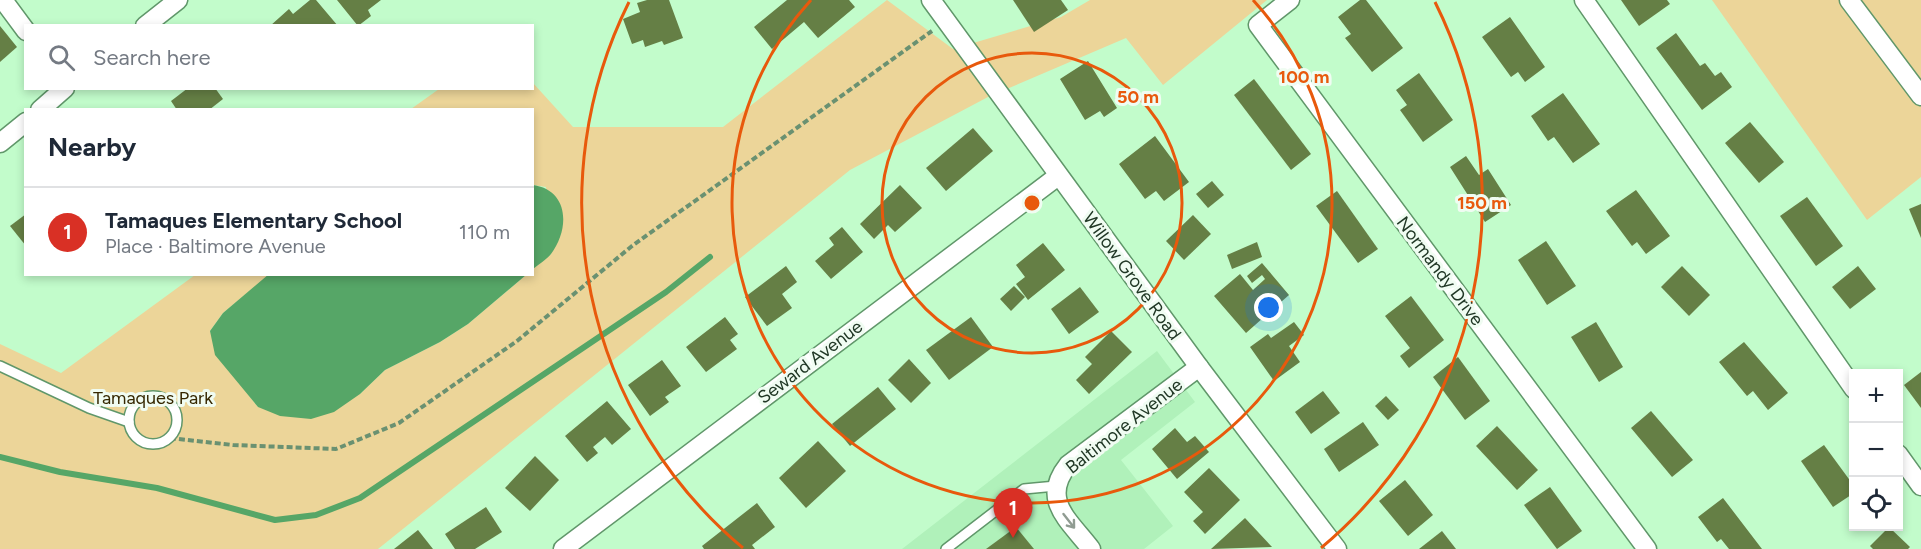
<!DOCTYPE html>
<meta charset="utf-8">
<style>
body{margin:0;font-family:Figtree,sans-serif;background:#f6f6f7;color:#1f2937}
.controls{position:absolute;right:18px;bottom:18px;display:grid;overflow:hidden;border-radius:0px;box-shadow:0 3px 9px #0003}
.controls button{width:54px;height:54px;display:grid;place-items:center;padding:0;border:0;border-bottom:2px solid #e0e1e3;background:#fff;color:#1f2937;font:30px sans-serif}
.you{position:absolute;left:1269px;top:308px;width:21px;height:21px;margin:-15px;border:4px solid #fff;border-radius:50%;background:#1a73e8;box-shadow:0 0 0 9px #1a73e833}
.badge{display:grid;place-items:center;width:39px;height:39px;border-radius:50%;background:#d93025;color:#fff;font-size:20px;font-weight:700}
.pin{position:absolute;translate:-50% -50px;filter:drop-shadow(0 2px 3px #0008)}
.pin::after{content:'';position:absolute;top:32px;width:21px;height:18px;background:inherit;clip-path:polygon(0 0,100% 0,50% 100%)}
.list{margin:0;padding:0;list-style:none}
h2{display:flex;justify-content:space-between;align-items:center;height:78px;margin:0;padding:0 24px;font-size:26px}
h2 small{font-size:20px;font-weight:400;color:#747a83}
.list li{display:grid;grid-template-columns:39px 1fr auto;gap:18px;align-items:center;box-sizing:border-box;height:90px;padding:0 24px;border-top:2px solid #e0e1e3}
.list b{display:block;font-size:22px;white-space:nowrap}
.list p{margin:0;font-size:20px;white-space:nowrap;color:#747a83}
.list em{font-size:20px;font-style:normal;color:#747a83}
.icon{flex:none;width:33px;height:33px;fill:none;stroke:currentColor;stroke-width:2;stroke-linecap:round;stroke-linejoin:round}
.map{position:relative;flex:none;width:1921px;height:549px;overflow:hidden}
.search{position:absolute;background:#fff;box-shadow:0 3px 9px #0003;left:24px;top:24px;width:510px;height:66px;display:flex;align-items:center;gap:15px;box-sizing:border-box;padding:0 21px;border-radius:0px;color:#747a83;font-size:22px}
.panel{position:absolute;background:#fff;box-shadow:0 3px 9px #0003;left:24px;top:108px;width:510px;height:168px;border-radius:0px}
.map>svg:first-child{display:block}
</style>
<div class="map">
<svg width="1921" height="549" viewBox="0 0 1921 549">
<rect width="100%" height="100%" fill="#c2fccb"/>
<path fill="#b0f1ba" d="M1157 351 1195 402 1121 460 1173 526 1144 549H902Z"/>
<g fill="#ecd599">
<path d="M887 0 953 49 1061 17 1090 0H1267L1163 85 1126 38 988 97 850 170 378 549H0V344L61 373 195 275H269L223 313 210 331 237 380 258 407 360 394 385 370 440 342 468 324 526 275 532 274 533 269 551 254 546 187 533 185 532 110 411 109 439 89 532 88 533 83 573 127H723Z"/>
<path d="M1712 0H1921V177L1867 220Z"/>
</g>
<g fill="#56a667">
<path d="M533 185C569 190 570 229 551 254 546 260 538 265 533 269Z"/>
<path d="M269 274H526V275L468 324 440 342 385 370 360 394 334 412 311 419 280 416 258 407 215 355 210 331 223 313Z"/>
</g>
<g fill="none" stroke-linecap="round" stroke-linejoin="round">
<path stroke="#56a667" stroke-width="6" d="M0 457 60 472 157 488 275 520 316 515 360 498 666 292 710 257"/>
</g>
<g fill="#657f45">
<path d="M310 0H316L338 26H270L289 9 293 14Z"/>
<path d="M337 0H381L368 10 371 16 358 26Z"/>
<path d="M647 0H669L683 38 664 45 662 41 645 47 643 40 632 44 623 19 640 12 637 3Z"/>
<path d="M787 0H849L855 7 818 38 804 22 772 49 754 27Z"/>
<path d="M1013 0H1061L1068 10 1034 32Z"/>
<path d="M1360 0H1366L1403 48 1372 72 1345 38 1351 34 1338 17Z"/>
<path d="M1621 0H1667L1670 4 1639 26Z"/>
<path d="M1510 17 1545 67 1525 82 1518 72 1511 77 1482 37Z"/>
<path d="M0 26 17 47 0 62Z"/>
<path d="M1676 33 1700 66 1705 63 1715 76 1721 72 1732 87 1702 110 1656 48Z"/>
<path d="M1088 61 1117 108 1104 117 1100 111 1085 120 1060 79Z"/>
<path d="M1419 73 1453 120 1423 142 1400 110 1407 105 1396 90Z"/>
<path d="M1254 79 1311 154 1291 170 1234 95Z"/>
<path d="M188 88H215L223 99 209 110H177L171 101Z"/>
<path d="M1563 93 1600 144 1573 163 1554 137 1548 141 1531 116Z"/>
<path d="M1750 122 1784 162 1759 183 1725 143Z"/>
<path d="M973 128 993 151 946 191 926 168Z"/>
<path d="M1155 136 1189 182 1164 201 1156 191 1145 199 1119 164Z"/>
<path d="M1466 156 1479 175 1488 169 1511 205 1485 222 1450 167Z"/>
<path d="M1212 181 1224 195 1208 208 1196 194Z"/>
<path d="M900 185 922 208 895 232 888 225 874 239 860 224Z"/>
<path d="M1636 190 1670 236 1646 254 1637 242 1632 246 1606 211Z"/>
<path d="M1337 191 1378 249 1358 263 1316 206Z"/>
<path d="M1807 197 1843 246 1816 266 1780 216Z"/>
<path d="M1921 204V238L1909 209Z"/>
<path d="M26 214V246L10 226Z"/>
<path d="M1193 215 1211 234 1184 260 1166 241Z"/>
<path d="M842 227 863 252 831 279 815 261 834 245 829 238Z"/>
<path d="M1546 241 1576 286 1547 305 1518 260Z"/>
<path d="M1257 242 1262 257 1232 269 1227 255Z"/>
<path d="M1043 243 1065 270 1028 300 1016 284 1025 277 1016 265Z"/>
<path d="M1262 263 1289 295 1246 333 1214 296 1240 274 1253 290 1265 279 1262 275 1252 283 1247 276Z"/>
<path d="M786 266 797 282 782 294 792 308 767 326 745 297Z"/>
<path d="M1682 266 1710 295 1689 316 1661 287Z"/>
<path d="M1858 266 1876 289 1850 309 1832 287Z"/>
<path d="M1014 286 1025 297 1011 311 1000 299Z"/>
<path d="M1080 287 1099 312 1069 334 1051 309Z"/>
<path d="M1411 296 1444 340 1409 368 1400 356 1410 348 1385 316Z"/>
<path d="M725 317 738 334 730 340 737 349 706 372 686 347Z"/>
<path d="M971 317 993 347 949 380 926 350Z"/>
<path d="M1294 322 1304 335 1289 346 1300 362 1274 381 1250 347 1268 334 1271 338Z"/>
<path d="M1596 322 1623 367 1599 382 1571 337Z"/>
<path d="M1111 331 1132 352 1089 394 1076 380 1092 364 1085 357Z"/>
<path d="M1744 342 1788 393 1768 410 1753 391 1747 396 1719 362Z"/>
<path d="M1458 357 1490 401 1465 420 1433 377Z"/>
<path d="M909 359 931 383 911 403 888 380Z"/>
<path d="M662 360 681 386 665 397 669 402 650 416 628 385Z"/>
<path d="M1921 372V408L1904 385Z"/>
<path d="M878 387 896 409 850 446 832 424Z"/>
<path d="M1323 391 1340 413 1311 434 1295 412Z"/>
<path d="M1386 396 1399 410 1388 420 1375 406Z"/>
<path d="M607 401 631 429 612 445 605 437 593 447 598 453 587 462 565 436Z"/>
<path d="M1651 411 1693 460 1672 477 1631 428Z"/>
<path d="M1363 422 1379 445 1339 472 1324 449Z"/>
<path d="M1497 426 1538 470 1517 490 1476 446Z"/>
<path d="M1175 428 1187 442 1195 436 1209 452 1177 479 1152 449Z"/>
<path d="M818 441 846 471 806 508 779 478Z"/>
<path d="M1824 445 1854 486V493L1833 507 1801 461Z"/>
<path d="M535 456 559 480 530 511 505 488Z"/>
<path d="M1209 468 1240 500 1205 534 1193 521 1203 512 1184 492Z"/>
<path d="M1405 480 1433 515 1408 536 1379 501Z"/>
<path d="M1550 487 1582 531 1557 549 1524 505Z"/>
<path d="M1723 498 1762 549H1729L1721 539 1717 542 1698 517Z"/>
<path d="M757 503 775 527 752 545 755 549H704L702 546Z"/>
<path d="M486 507 502 532 475 549H455L445 534Z"/>
<path d="M1245 518 1272 547 1211 549Z"/>
<path d="M1016 527 1034 549H986Z"/>
<path d="M1889 527 1910 547 1908 549H1873L1870 546Z"/>
<path d="M418 530 433 549H394Z"/>
<path d="M1442 531 1456 549H1419Z"/>
</g>
<g fill="none" stroke-linecap="round" stroke-linejoin="round">
<defs>
<g id="service">
<path d="M0 366 89 408 129 422"/>
<circle cx="153" cy="420" r="24"/>
<path d="M946 549 1024 489 1056 486"/>
</g>
<g id="minor">
<path d="M3 0 26 31"/>
<path d="M931 0 1199 367 1337 549"/>
<path d="M1290 0 1258 25 1647 549"/>
<path d="M1584 0 1854 389"/>
<path d="M1849 0 1921 96"/>
<path d="M145 26 178 0"/>
<path d="M40 110 65 88"/>
<path d="M0 143 26 122"/>
<path d="M1898 454 1921 486"/>
<path d="M563 549 1058 176"/>
<path d="M1091 549C1069 520 1040 500 1068 465L1199 367"/>
</g>
</defs>
<use href="#service" stroke="#60976a" stroke-width="12"/>
<use href="#minor" stroke="#60976a" stroke-width="21"/>
<path stroke="#6a9171" stroke-width="4" stroke-dasharray="6 3" stroke-linecap="butt" d="M170 438 233 445 336 449 399 423 517 341 632 246 932 31"/>
<use href="#service" stroke="#fff" stroke-width="9"/>
<use href="#minor" stroke="#fff" stroke-width="18"/>
</g>
<defs><path id="oneway-shaft" d="M-6 0H5M1.5-3L5.5 0L1.5 3" fill="none" stroke-width="1.6" stroke-linecap="round" stroke-linejoin="round" transform="scale(1.5)"/></defs>
<use stroke="#909c92" href="#oneway-shaft" transform="translate(1069 521) rotate(52)"/>
<g fill="none" stroke="#e8590c" stroke-width="3">
<circle cx="1032" cy="203" r="150"/>
<path d="M1253 0A300 300 0 1 1 811 0"/>
<path d="M743 548A450 450 0 0 1 629 2M1435 2A450 450 0 0 1 1321 548"/>
</g>
<g text-anchor="middle" dominant-baseline="central" stroke-width="6" stroke-linejoin="round" paint-order="stroke">
<g font-size="18" fill="#213826" stroke="#f0fcf2">
<text transform="translate(1440 271) rotate(53)">Normandy Drive</text>
<text transform="translate(1132 276) rotate(54)">Willow Grove Road</text>
<text transform="translate(810 362) rotate(-37)">Seward Avenue</text>
<text transform="translate(1124 426) rotate(-38)">Baltimore Avenue</text>
</g>
<g font-size="18" fill="#352700" stroke="#f0fcf2">
<text x="153" y="398">Tamaques Park</text>
</g>
</g>
<circle cx="1032" cy="203" r="9" fill="#e8590c" stroke="#f0fcf2" stroke-width="3"/>
<g font-size="18" text-anchor="middle" font-weight="bold" fill="#e8590c" stroke="#f0fcf2" stroke-width="6" stroke-linejoin="round" paint-order="stroke">
<text x="1304" y="83">100 m</text>
<text x="1138" y="103">50 m</text>
<text x="1482" y="209">150 m</text>
</g>
</svg>
<div class="controls">
<button>+</button>
<button>−</button>
<button><svg class="icon" aria-label="locate" viewBox="0 0 24 24"><circle cx="12" cy="12" r="6"/><path d="M12 2v4M12 18v4M2 12h4M18 12h4"/></svg></button>
</div>
<div class="you"></div>
<div class="pin badge" style="left:1013px;top:538px">1</div>
<div class="search"><svg class="icon" aria-label="search" viewBox="0 0 24 24"><circle cx="10" cy="10" r="6"/><path d="M15 15l6 6"/></svg>Search here</div>
<section class="panel">
<h2>Nearby<small></small></h2>
<ul class="list">
<li><span class="badge">1</span><div><b>Tamaques Elementary School</b><p>Place · Baltimore Avenue</p></div><em>110 m</em></li>
</ul>
</section>
</div>
